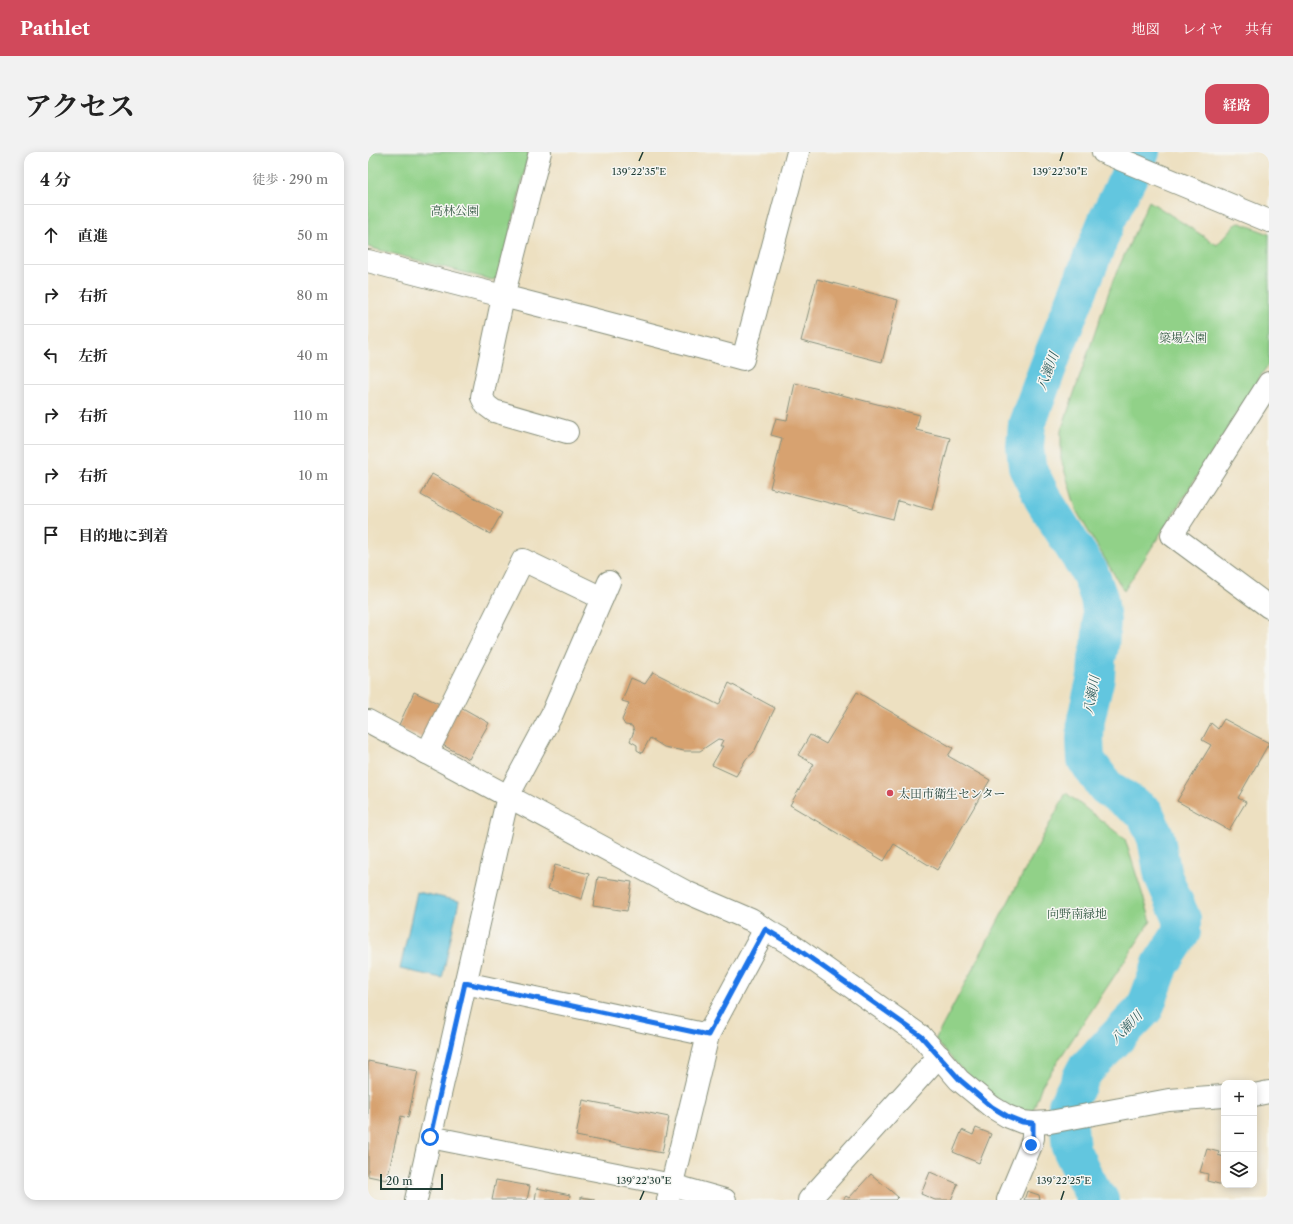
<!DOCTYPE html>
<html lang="ja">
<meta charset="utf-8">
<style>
body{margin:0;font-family:"Libre Caslon Text","Noto Serif JP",serif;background:#f2f2f2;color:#222}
.controls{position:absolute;right:12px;bottom:12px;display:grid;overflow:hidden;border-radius:8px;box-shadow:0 2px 10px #0003}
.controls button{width:36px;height:36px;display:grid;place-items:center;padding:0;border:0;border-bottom:1px solid #e0e0e0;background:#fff;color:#222;font:20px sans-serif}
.scale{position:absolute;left:12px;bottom:10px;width:63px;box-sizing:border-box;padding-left:4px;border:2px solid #1f3d34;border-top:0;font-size:11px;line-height:14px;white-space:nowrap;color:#1f3d34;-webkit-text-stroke:3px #f6f6f2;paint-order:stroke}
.stop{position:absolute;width:12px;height:12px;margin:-9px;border:3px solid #1a73e8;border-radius:50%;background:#fff}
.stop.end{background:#1a73e8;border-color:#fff;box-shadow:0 1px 4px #0008}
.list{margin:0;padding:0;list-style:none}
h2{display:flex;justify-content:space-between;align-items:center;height:52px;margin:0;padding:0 16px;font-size:17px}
h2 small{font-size:13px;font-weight:400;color:#767676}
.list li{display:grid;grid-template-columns:26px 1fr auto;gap:12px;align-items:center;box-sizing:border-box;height:60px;padding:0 16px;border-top:1px solid #e0e0e0}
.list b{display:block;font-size:15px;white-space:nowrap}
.list em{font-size:13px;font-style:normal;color:#767676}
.icon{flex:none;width:22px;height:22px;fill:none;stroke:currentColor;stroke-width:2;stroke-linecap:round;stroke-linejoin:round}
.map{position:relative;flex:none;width:901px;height:1048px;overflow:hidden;border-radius:12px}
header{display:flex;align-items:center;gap:24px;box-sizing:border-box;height:56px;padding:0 20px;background:#d1495b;color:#fff}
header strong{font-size:19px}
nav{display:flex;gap:22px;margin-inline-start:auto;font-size:14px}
.intro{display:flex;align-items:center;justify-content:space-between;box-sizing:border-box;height:96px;padding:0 24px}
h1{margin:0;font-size:28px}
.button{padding:10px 18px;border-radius:12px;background:#d1495b;color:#fff;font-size:14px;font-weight:700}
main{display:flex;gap:24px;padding:0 24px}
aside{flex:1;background:#fff;border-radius:12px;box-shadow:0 2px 10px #0003}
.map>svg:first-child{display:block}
</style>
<header>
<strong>Pathlet</strong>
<nav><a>地図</a><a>レイヤ</a><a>共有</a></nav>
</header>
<div class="intro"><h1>アクセス</h1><a class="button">経路</a></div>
<main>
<aside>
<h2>4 分<small>徒歩 · 290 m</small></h2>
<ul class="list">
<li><svg class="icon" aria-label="ahead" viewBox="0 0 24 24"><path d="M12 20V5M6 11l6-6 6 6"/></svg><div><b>直進</b></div><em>50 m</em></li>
<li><svg class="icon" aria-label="right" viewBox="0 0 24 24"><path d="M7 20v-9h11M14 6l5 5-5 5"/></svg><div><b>右折</b></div><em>80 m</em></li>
<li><svg class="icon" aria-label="left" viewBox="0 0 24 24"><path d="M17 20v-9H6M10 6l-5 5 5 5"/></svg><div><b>左折</b></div><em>40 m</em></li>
<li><svg class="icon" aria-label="right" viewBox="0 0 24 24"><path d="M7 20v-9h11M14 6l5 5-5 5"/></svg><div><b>右折</b></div><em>110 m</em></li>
<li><svg class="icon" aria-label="right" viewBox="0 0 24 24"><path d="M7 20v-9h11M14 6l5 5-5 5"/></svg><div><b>右折</b></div><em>10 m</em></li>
<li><svg class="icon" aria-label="arrive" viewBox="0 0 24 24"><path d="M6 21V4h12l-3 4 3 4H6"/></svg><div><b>目的地に到着</b></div></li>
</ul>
</aside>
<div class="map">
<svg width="901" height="1048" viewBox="0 0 901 1048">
<rect width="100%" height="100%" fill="#f6f6f2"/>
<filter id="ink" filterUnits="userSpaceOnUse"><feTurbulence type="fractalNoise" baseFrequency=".025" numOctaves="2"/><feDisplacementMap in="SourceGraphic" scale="8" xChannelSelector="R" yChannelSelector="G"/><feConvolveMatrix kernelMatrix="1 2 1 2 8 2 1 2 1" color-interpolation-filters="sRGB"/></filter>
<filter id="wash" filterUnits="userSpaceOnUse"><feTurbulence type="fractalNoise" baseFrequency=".012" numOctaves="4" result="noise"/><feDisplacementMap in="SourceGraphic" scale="16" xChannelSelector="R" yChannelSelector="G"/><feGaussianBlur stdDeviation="0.9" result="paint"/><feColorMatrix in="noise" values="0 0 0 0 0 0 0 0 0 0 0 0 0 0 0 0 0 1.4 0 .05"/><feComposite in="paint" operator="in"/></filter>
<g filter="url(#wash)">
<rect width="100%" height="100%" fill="#ede0c1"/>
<g fill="#91d188" stroke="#58875e">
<path d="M0 0H161L132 125 124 128 0 95Z"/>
<path d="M781 49 849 93 870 70 901 82V211L756 439 709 360 693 307V279L745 128Z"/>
<path d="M698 641 757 687 783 769 674 933 663 964 652 961 608 933 567 888Z"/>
</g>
<path fill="#62c6df" stroke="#40828a" d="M49 740 91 749 74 826 32 817Z"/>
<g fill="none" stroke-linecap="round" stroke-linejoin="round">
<path stroke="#62c6df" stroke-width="38" d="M732 1048 723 1038 703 997 699 953 717 918 777 856 793 812 814 780V767L795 724 788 686 777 661 738 635 718 608 717 587 718 567 728 525 729 507 732 494 734 468 731 446 722 421 675 347 659 315 657 294 659 272 685 202 739 68 773 0"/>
</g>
<g id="blocks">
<g fill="#d7a270">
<path d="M449 127 530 148 514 210 433 189Z"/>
<path d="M427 231 552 263 548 278 582 286 564 358 530 349 525 367 402 336 414 286 403 283 408 266 419 268Z"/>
<path d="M64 322 134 361 122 382 53 343Z"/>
<path d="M285 520 351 553 361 531 407 556 386 600 378 607 368 624 344 613 355 594H352L355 588 350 587 332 599H316L296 595 282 586 274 601 269 598V593L262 589 266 579 264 574 257 573 254 568 261 551 254 549 263 526 277 532Z"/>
<path d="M46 540 74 553 58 588 30 575Z"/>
<path d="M489 540 585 596 580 604 622 628 569 718 526 692 516 709 422 653 446 612 430 603 442 583 458 592Z"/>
<path d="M91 554 121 571 101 607 71 591Z"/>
<path d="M856 567 901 591 870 646 878 650 861 678 809 649 843 593 834 588 843 571 850 577Z"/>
<path d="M187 713 221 722 214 747 180 737Z"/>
<path d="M230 725 264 730 259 759 225 754Z"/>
<path d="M0 909 50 919 40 966 33 964 19 1028 0 1024Z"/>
<path d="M215 948 301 965 294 1001 208 984Z"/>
<path d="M608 976 623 982 611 1011 585 1000 594 978 605 983Z"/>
<path d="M839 997 851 1000 850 1003 856 1005V1029L855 1033 839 1029 840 1022 832 1020Z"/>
<path d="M562 1020 590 1032 583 1048H567L553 1042Z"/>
<path d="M503 1022 530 1045 527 1048H475L478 1044 481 1046Z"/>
<path d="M128 1028 162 1034 159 1048H124Z"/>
<path d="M169 1036 202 1043 201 1048H167Z"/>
<path d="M659 1039 671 1043 672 1048H656Z"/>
<path d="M213 1045 226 1047V1048H213Z"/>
</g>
</g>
</g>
<g filter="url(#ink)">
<use href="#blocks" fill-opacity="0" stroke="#868e7a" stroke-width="1"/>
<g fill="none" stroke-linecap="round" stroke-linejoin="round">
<defs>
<g id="minor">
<path d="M172 0 135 145 114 245 118 253 126 259 199 280"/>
<path d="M735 0 901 69"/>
<path d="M0 109C125 142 250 173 375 207L430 0"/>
<path d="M901 231 804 383 901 455"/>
<path d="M0 569 318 740 383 768 397 777 424 793 553 884 591 928 624 955 639 964 654 970 665 971 682 970 801 948 856 944"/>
<path d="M59 601 155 408 234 446"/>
<path d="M97 831 340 883"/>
<path d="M886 943 901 940"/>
<path d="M62 985 304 1033 357 1048"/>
<path d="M48 1048 140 644 184 562 241 430"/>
<path d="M300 1048 340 883 397 777"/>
<path d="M441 1048 571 904"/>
<path d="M640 1048 663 993 665 986V971"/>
</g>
</defs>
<use href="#minor" stroke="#868e7a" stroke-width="24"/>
<use href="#minor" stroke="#fff" stroke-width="22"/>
</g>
</g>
<g fill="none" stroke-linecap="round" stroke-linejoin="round" filter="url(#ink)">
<path stroke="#1a73e8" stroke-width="5" d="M62 985 97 831 340 883 397 777 424 793 553 884 592 928 624 955 639 964 654 970 665 971V986L663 993"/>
</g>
<path fill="none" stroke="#1f3d34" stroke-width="1.5" d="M271 9 275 0M692 9 695 0M272 1048 276 1039M693 1048 696 1039"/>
<circle fill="#d1495b" stroke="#f6f6f2" stroke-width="1.5" cx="522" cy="641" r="4"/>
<g text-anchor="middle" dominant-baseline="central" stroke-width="3" stroke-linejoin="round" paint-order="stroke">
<g font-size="12" fill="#365b45" stroke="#f6f6f2">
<text x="87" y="58">高林公園</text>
<text x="815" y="185">簗場公園</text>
<text x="709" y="761">向野南緑地</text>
</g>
<g font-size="12" fill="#1f3d34" stroke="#f6f6f2" text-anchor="start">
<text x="530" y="641">太田市衛生センター</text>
</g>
<g font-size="13" font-style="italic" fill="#305f5f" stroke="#f6f6f2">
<text transform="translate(679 219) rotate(-70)">八瀬川</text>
<text transform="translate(723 543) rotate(-80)">八瀬川</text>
<text transform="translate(758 875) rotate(-46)">八瀬川</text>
</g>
</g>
<g font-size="10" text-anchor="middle" fill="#1f3d34" stroke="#f6f6f2" stroke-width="3" stroke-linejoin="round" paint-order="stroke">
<text x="271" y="23">139°22'35"E</text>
<text x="692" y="23">139°22'30"E</text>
<text x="276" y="1032">139°22'30"E</text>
<text x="696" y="1032">139°22'25"E</text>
</g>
</svg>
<div class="controls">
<button>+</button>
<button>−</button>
<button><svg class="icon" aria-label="layers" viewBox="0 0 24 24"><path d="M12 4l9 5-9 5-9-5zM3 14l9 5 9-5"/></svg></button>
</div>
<div class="scale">20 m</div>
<div class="stop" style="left:62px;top:985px"></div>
<div class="stop end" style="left:663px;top:993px"></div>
</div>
</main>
